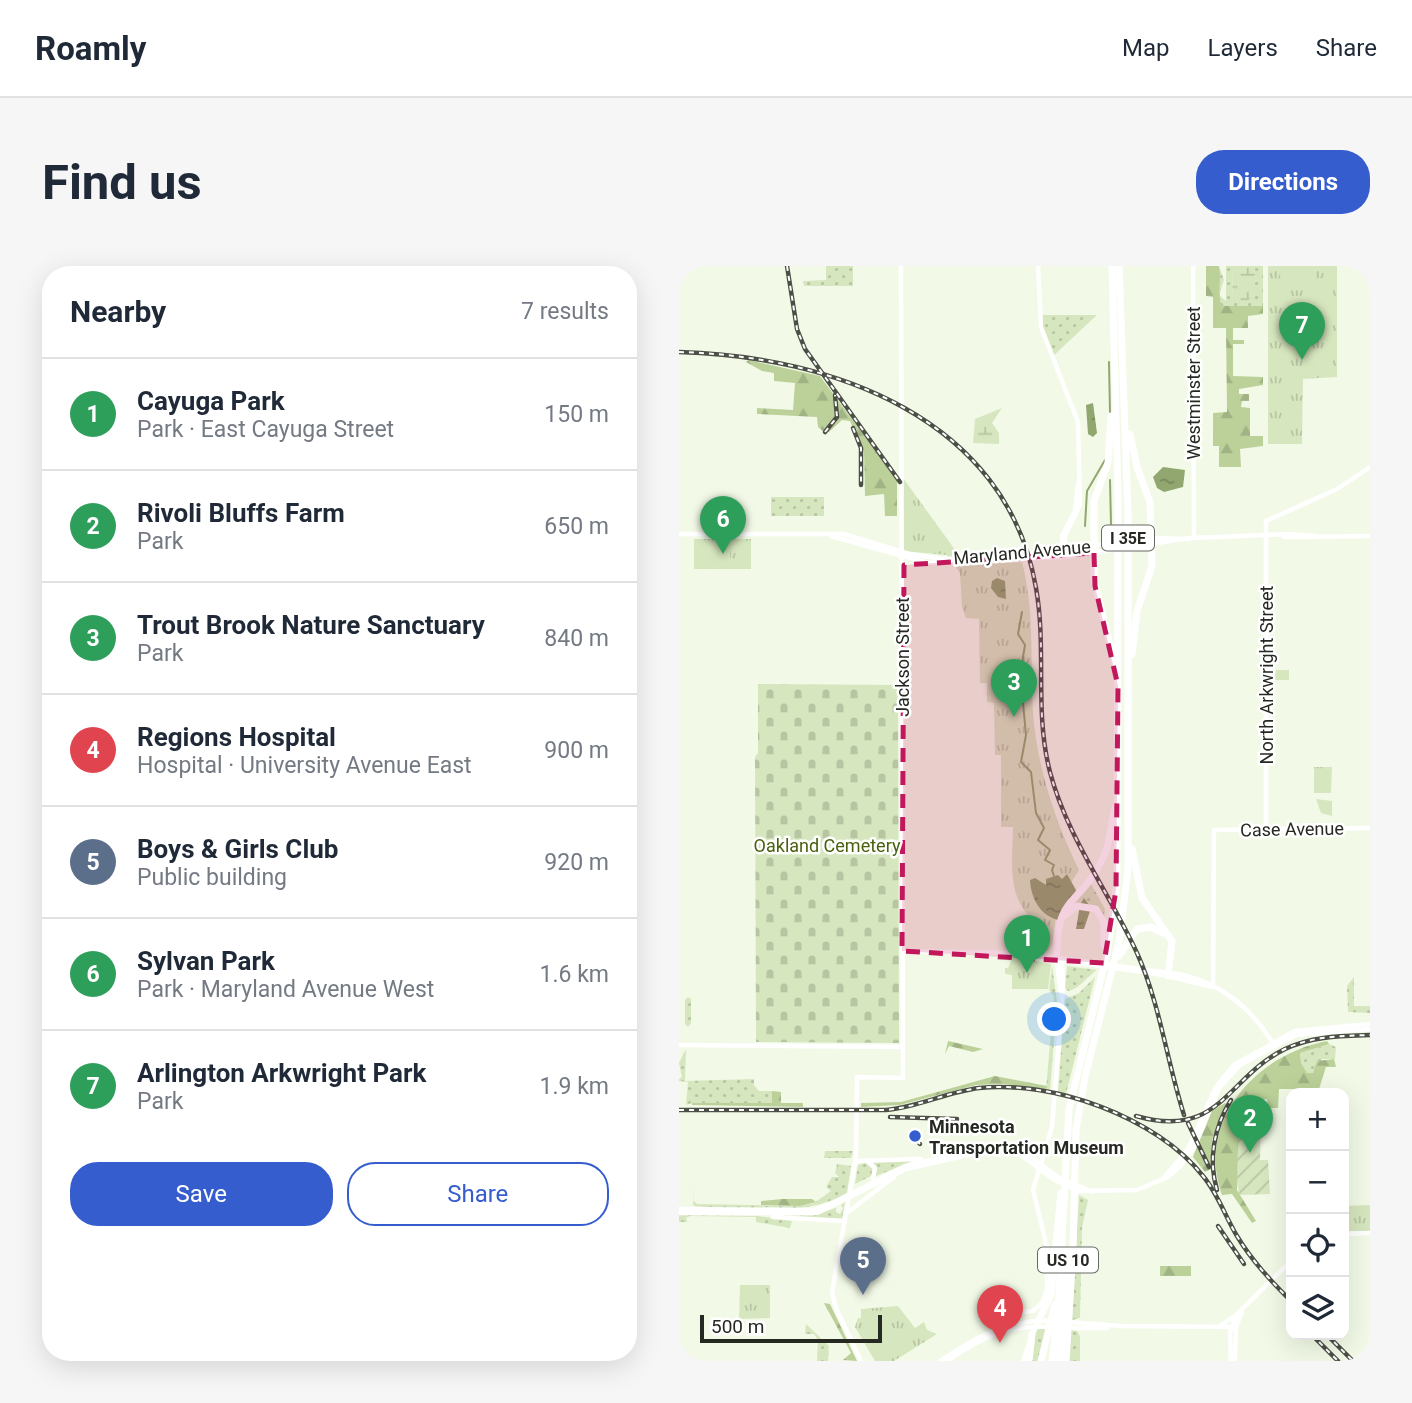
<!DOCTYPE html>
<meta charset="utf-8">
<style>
body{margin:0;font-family:Roboto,sans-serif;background:#f6f6f7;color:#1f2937}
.controls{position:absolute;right:21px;bottom:21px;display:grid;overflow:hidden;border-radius:14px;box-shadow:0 7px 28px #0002}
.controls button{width:63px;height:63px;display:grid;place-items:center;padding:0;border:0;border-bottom:2px solid #e0e1e3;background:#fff;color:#1f2937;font:35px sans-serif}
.scale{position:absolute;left:21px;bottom:18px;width:182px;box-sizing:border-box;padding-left:7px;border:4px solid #262922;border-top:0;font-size:19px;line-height:24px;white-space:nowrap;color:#262922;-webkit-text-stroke:5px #fff;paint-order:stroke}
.you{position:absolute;left:376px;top:754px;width:24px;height:24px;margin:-18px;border:5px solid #fff;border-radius:50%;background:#1a73e8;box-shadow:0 0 0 10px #1a73e833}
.badge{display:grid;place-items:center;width:46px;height:46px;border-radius:50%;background:#365dce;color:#fff;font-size:23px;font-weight:700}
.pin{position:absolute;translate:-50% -58px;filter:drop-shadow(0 2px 4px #0008)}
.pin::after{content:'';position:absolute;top:37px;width:24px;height:21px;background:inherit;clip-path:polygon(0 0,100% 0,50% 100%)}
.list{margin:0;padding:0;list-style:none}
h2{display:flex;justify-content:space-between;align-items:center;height:91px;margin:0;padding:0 28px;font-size:30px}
h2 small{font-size:23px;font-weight:400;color:#747a83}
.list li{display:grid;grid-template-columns:46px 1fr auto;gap:21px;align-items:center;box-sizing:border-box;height:112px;padding:0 28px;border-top:2px solid #e0e1e3}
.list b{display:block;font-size:26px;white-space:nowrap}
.list p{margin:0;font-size:23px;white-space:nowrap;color:#747a83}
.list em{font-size:23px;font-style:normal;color:#747a83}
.actions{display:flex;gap:14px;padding:21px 28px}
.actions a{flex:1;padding:16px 0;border:2px solid #365dce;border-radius:28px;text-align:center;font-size:24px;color:#365dce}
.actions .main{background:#365dce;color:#fff}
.icon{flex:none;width:38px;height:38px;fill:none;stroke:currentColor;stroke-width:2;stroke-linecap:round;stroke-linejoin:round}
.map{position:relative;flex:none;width:691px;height:1095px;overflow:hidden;border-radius:28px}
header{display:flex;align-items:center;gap:42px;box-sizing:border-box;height:98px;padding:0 35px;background:#fff;border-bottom:2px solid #e0e1e3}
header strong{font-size:33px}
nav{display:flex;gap:38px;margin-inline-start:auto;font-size:24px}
.intro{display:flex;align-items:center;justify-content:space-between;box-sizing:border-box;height:168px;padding:0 42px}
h1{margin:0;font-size:49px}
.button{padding:18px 32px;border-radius:28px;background:#365dce;color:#fff;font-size:24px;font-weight:700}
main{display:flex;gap:42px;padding:0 42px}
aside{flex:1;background:#fff;border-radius:28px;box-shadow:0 7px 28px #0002}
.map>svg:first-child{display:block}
</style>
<header>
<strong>Roamly</strong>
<nav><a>Map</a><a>Layers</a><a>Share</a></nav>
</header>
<div class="intro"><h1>Find us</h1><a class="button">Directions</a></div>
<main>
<aside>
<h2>Nearby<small>7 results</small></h2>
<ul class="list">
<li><span class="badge" style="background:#2e9e5b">1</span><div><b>Cayuga Park</b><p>Park · East Cayuga Street</p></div><em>150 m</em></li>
<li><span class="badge" style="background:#2e9e5b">2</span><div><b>Rivoli Bluffs Farm</b><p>Park</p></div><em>650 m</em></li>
<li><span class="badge" style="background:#2e9e5b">3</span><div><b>Trout Brook Nature Sanctuary</b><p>Park</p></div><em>840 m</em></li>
<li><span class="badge" style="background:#e0444e">4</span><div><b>Regions Hospital</b><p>Hospital · University Avenue East</p></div><em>900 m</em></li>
<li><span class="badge" style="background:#5c6f8a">5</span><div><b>Boys &amp; Girls Club</b><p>Public building</p></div><em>920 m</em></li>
<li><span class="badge" style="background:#2e9e5b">6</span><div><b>Sylvan Park</b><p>Park · Maryland Avenue West</p></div><em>1.6 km</em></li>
<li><span class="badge" style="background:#2e9e5b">7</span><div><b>Arlington Arkwright Park</b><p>Park</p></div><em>1.9 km</em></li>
</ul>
<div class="actions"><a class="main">Save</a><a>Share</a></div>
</aside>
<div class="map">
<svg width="691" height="1095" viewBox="0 0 691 1095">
<defs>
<pattern id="grass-dots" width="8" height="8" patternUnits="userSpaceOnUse" patternTransform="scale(1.75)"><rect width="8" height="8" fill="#d6e6be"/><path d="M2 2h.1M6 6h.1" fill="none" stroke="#b8c5a3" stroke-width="1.8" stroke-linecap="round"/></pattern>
<pattern id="forest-firs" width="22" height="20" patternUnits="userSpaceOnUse" patternTransform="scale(1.75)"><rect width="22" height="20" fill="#bbd199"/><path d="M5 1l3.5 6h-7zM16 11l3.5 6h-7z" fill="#a1b384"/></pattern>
<pattern id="wetland-marsh" width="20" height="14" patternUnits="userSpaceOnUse" patternTransform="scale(1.75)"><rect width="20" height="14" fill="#d6e6be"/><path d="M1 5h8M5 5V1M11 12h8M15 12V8" fill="none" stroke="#b8c5a3"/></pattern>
<pattern id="cemetery-stones" width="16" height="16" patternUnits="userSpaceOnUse" patternTransform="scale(1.75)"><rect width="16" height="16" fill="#d6e6be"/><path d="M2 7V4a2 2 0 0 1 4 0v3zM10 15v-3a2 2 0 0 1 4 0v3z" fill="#b8c5a3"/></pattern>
<pattern id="park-tufts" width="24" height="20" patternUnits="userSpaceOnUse" patternTransform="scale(1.75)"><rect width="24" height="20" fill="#d6e6be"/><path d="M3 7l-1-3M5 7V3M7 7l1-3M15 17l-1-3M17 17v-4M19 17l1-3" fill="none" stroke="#b8c5a3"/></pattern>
<pattern id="garden-furrows" width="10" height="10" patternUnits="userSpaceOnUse" patternTransform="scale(1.75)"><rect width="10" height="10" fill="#d6e6be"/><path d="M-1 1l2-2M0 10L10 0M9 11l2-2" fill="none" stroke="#b8c5a3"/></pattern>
<pattern id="water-ripples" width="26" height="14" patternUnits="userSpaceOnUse" patternTransform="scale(1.75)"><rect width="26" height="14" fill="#92a670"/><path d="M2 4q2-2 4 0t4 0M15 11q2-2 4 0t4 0" fill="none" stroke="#77875c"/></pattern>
</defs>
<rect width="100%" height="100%" fill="#f2fae7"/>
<g fill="url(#grass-dots)">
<path d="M147 0H174V20H125L124 15 147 14Z"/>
<path d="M540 0 545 14 540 29 547 35V0H554L553 32 574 26 576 0H584V40L543 41C538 27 543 14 540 0Z"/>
<path d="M359 49H418L373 91Z"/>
<rect x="92" y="231" width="53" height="19"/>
<path d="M411 616 426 643 425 654 412 639 395 638 398 629Z"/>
<path d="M373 699 378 736 371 825 367 824 375 730 370 724Z"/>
<path d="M388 700 418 704C410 709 399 724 389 725L386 722Z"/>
<path d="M416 711 387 828 379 826 386 733 400 727Z"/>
<path d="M675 711V740H691V747L669 746 668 720Z"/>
<path d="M9 731 12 733V757L9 761 6 758V734Z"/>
<path d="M650 778 657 781 656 793H643L634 807H628L622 797 621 787Z"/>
<path d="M7 783 6 815 75 813V819L80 825H93V837H13L7 839 9 816 0 815V813L3 811 0 797Z"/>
<path d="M146 885H174L172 892H145Z"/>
<path d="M193 895H234L197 910V901Z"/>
<path d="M186 897 194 900V909L176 918 179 899Z"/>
<path d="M158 898 172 900 168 927C124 952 65 944 15 940L14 938 16 919 14 934 18 938 121 940 135 937 152 925 147 921 153 911H160L156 907Z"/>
<path d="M400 929 409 934 403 962 401 1052 393 1054Z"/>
<path d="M166 936 163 953 100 950 136 949 157 942V946L161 948 164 942 162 939Z"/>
<path d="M0 949 79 950 113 955 111 962 77 956V951L11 950 7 952 8 956H0Z"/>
<path d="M127 1058 150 1080 149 1095H138L139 1074 135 1068H126Z"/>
<path d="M359 1063H368L360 1095H351L352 1077Z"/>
<path d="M392 1064 398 1065 401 1070V1095H390Z"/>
</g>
<g fill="url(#forest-firs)">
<path d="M527 0H540C543 15 538 27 543 40H584V48L569 50V62H554V74H565V78H554V110L584 111V119L560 123V128H570V135H563L562 141 571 142V170H584V180L561 183 562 201H540V180H534V147L548 146 547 62H534V31L527 30Z"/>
<path d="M70 94 141 110 218 214V250H206L205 228 186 230 185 186 171 155 163 154 150 166H145L139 161 138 151 78 148V142L114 144 116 117 95 115V107L83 105 67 96Z"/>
<path d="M269 775 304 783 294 786 270 780 266 788Z"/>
<path d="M648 775 650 778 621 787 622 797 628 807H634L638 795 655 793 657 801H647L640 823H600L599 842H589L588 833 581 834 582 852H570L561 881 558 924 577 955 573 957 553 928 543 929C516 855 578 788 648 775Z"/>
<path d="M316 810 368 820 367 824 324 818 297 819 221 839 182 841V837L222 836Z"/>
<path d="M93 825 102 826V837H124V841L13 839V837H93Z"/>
<path d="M546 837 548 838 533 874 532 903 526 906 514 891 518 880 527 900 530 898 519 874 531 846Z"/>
<path d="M103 933H133L137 936 121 940 82 939V935Z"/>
<rect x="481" y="1000" width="31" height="10"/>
<path d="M145 1037 151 1038 178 1095 164 1094 172 1087Z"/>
</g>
<g fill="url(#wetland-marsh)">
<path d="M554 0H576L575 30 566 36 553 32Z"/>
<path d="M323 142 313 157 320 167V178L294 177 296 153Z"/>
</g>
<path fill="url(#cemetery-stones)" d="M79 418 219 419 220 777 77 776 76 491 79 487Z"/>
<g fill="url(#park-tufts)">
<path d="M589 0H658V111L624 113 623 178H589Z"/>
<path d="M224 212 287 299 343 296C356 346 351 395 354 446 358 501 376 555 400 604L379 637 373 679 369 685H361L367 674C362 654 350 655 342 639 329 616 334 586 334 561H322V489H316L315 437 308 436V417H301L300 353 287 352 283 341 281 307 268 289 224 285Z"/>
<rect x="15" y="273" width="57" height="30"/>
<rect x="591" y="404" width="19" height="10"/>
<path d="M635 501H653L652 527H635Z"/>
<path d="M330 690 372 698 369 723H333V709L326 708V702H329L332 695Z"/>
<path d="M691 939V965H665V940Z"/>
<path d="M61 1019H91V1052L60 1053Z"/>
<path d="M219 1040 236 1062 245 1056 248 1064 258 1068 215 1095H196L176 1061 179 1052H182V1043Z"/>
</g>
<path fill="url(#garden-furrows)" d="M582 852 581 894H589L591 928 561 929C556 920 559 861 564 853Z"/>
<g fill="#d6e6be">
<path d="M600 0H638L637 11 626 24 603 25Z"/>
<rect x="632" y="22" width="21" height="36"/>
<path d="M18 274 51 275V300H17Z"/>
<path d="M637 533 653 535V550L642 547Z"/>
<path d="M197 1064 211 1082 201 1089 187 1072Z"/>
</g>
<g fill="url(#water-ripples)">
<path d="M414 137 418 167 414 171 409 168 407 139Z"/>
<path d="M484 201 506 204 504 221 485 226 478 222 474 211Z"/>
<path d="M318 312 326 315 327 333 319 331 312 322 313 315Z"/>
<path d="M388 608 397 624 385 655C363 653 352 634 351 614L356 612 367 619V613L379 609 383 613Z"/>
<path d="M405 632 412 642 405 663H397L401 639Z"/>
</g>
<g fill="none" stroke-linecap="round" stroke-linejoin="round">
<g stroke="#92a670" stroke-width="2">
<path d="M430 96 431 147"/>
<path d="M431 214 432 258"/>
<path d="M406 260 408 225 426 194"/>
<path d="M343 346 339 368 346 379 343 397 349 417 344 437 347 469 342 496 352 506 357 547 365 562 359 574 371 584 366 594 375 599 373 604 375 610"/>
</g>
<g stroke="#fff" stroke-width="4.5">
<path d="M359 0 362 61 399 156 401 239 386 270 385 285"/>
<path d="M514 0 515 272"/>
<path d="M0 268H165L230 288 264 293 320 292 472 272 510 273"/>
<path d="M152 270 249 297 386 291 511 272 611 268 636 270"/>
<path d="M605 271 691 270"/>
<path d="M384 282 383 270 396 245 399 218"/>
<path d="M587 563V255L658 223 691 201"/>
<path d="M223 685 344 687 505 709C546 720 573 743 595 779"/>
<path d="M352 690 485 709 533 721"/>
<path d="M378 696 382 728"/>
<path d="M534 721 535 564 691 562"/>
<path d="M0 779 223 781"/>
<path d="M177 895 242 893"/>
<path d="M188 895 196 902 194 912"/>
<path d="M484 913 509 883 537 821 555 799 616 765 691 758"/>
<path d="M0 943 134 944 150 939 226 900 319 879 343 884 379 911 414 926"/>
<path d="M169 946 215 911"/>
<path d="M0 947H138L227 903 316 883 342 889 374 913 400 925 458 924 489 911 503 898 516 880 540 822 561 799 617 769 691 763"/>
<path d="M94 951 166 955"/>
<path d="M665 968 691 967"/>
<path d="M389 1056 443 1060 557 1061"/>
<path d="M541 1060 557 1049"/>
<path d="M388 1062H428"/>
<path d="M327 1063 326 1048 354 1045 363 1037 368 1024V981L354 924 373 861 384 722 383 696"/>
<path d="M182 1095 157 1042 153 1026 177 891 178 811 224 812 222 0"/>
<path d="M261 1095C297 1071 328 1053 373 1055"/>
<path d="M268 1095C306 1070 326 1059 372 1061"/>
<path d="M344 1095 357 1059"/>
<path d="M552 1095 551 1067 557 1049 612 995"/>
<path d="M556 1095 557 1061 563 1046"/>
</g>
<g stroke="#fff" stroke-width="7">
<path d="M432 150 429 197 415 235V314L435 396"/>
<path d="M451 168 458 201 471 236 473 300 458 345 453 388"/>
<path d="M453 583 463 632 493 675 489 710"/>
<path d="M385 650 398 640 417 643 425 656V680"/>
<path d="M440 690 458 663 472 661 484 667"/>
<path d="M378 695C376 627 399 643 423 594 432 578 431 559 436 541"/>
<path d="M359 1055 372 1029 382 927"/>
<path d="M350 1095 353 1068"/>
<path d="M362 1095 376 1038"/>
<path d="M373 1095 379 1047 390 843 428 688 438 617 439 230 433 0"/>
<path d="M380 1095 388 1005"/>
<path d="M387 1095 394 985 397 864 406 811 440 676 449 603V248L440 0"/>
</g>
<defs>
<g id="rail">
<path d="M108 0 118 63 126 83 221 216"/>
<path d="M0 86C153 90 328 152 357 322 368 383 355 445 371 506 388 571 430 626 458 687 481 738 488 796 505 849"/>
<path d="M174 162 182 182V219"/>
<path d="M146 166 158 151 156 129"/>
<path d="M0 844H207C239 841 268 826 300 822 374 814 477 851 524 910 539 928 546 950 558 970 573 995 592 1015 612 1035"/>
<path d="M457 850C541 874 547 812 606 783 633 770 662 770 691 769"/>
<path d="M211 851 278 853"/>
<path d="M509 857 530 901"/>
<path d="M239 876 241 878"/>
<path d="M538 924C529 894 535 861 552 834"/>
<path d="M539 960 565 998"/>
<path d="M633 1069 659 1095"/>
<path d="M648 1069 674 1095"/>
</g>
</defs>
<use href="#rail" stroke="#4b4f46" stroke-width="4.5"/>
<use href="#rail" stroke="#fff" stroke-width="2" stroke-dasharray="5" stroke-linecap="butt"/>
</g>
<path fill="#c2185b" fill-opacity="0.2" stroke="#c2185b" stroke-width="5" stroke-dasharray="14 9" stroke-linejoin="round" d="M415 287 416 320 439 420 437 624 425 697 223 685 225 299Z"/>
<circle fill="#365dce" stroke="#fff" stroke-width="2.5" cx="236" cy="870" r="7"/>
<g text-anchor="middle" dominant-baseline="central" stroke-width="5" stroke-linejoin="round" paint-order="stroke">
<g fill="#fff" stroke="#676964" stroke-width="2">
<rect x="423" y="259.5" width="52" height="25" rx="5"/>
<rect x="359" y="981.5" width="60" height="25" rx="5"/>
</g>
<g font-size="16" font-weight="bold" fill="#262922">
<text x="449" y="272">I 35E</text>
<text x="389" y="994">US 10</text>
</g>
<g font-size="18" fill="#262922" stroke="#fff">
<text transform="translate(514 117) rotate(-90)">Westminster Street</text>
<text transform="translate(343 286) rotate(-5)">Maryland Avenue</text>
<text transform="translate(223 391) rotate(-90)">Jackson Street</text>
<text transform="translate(587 409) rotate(-90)">North Arkwright Street</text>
<text transform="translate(613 563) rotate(-1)">Case Avenue</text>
</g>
<g font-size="18" fill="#49610d" stroke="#fff">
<text x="148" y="579">Oakland Cemetery</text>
</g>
<g font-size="18" font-weight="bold" fill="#262922" stroke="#fff" text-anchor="start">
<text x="250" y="860">Minnesota<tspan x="250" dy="21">Transportation Museum</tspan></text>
</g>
</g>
</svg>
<div class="controls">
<button>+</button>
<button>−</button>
<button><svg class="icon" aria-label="locate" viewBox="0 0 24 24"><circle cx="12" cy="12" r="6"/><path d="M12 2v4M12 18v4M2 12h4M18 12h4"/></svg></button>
<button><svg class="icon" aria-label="layers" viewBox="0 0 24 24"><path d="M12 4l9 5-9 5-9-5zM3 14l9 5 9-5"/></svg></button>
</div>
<div class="scale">500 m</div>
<div class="you"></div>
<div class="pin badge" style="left:348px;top:707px;background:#2e9e5b">1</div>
<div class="pin badge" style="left:571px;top:887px;background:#2e9e5b">2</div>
<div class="pin badge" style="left:335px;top:451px;background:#2e9e5b">3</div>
<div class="pin badge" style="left:321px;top:1077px;background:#e0444e">4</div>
<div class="pin badge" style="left:184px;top:1029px;background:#5c6f8a">5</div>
<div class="pin badge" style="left:44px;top:288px;background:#2e9e5b">6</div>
<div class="pin badge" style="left:623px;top:94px;background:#2e9e5b">7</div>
</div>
</main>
